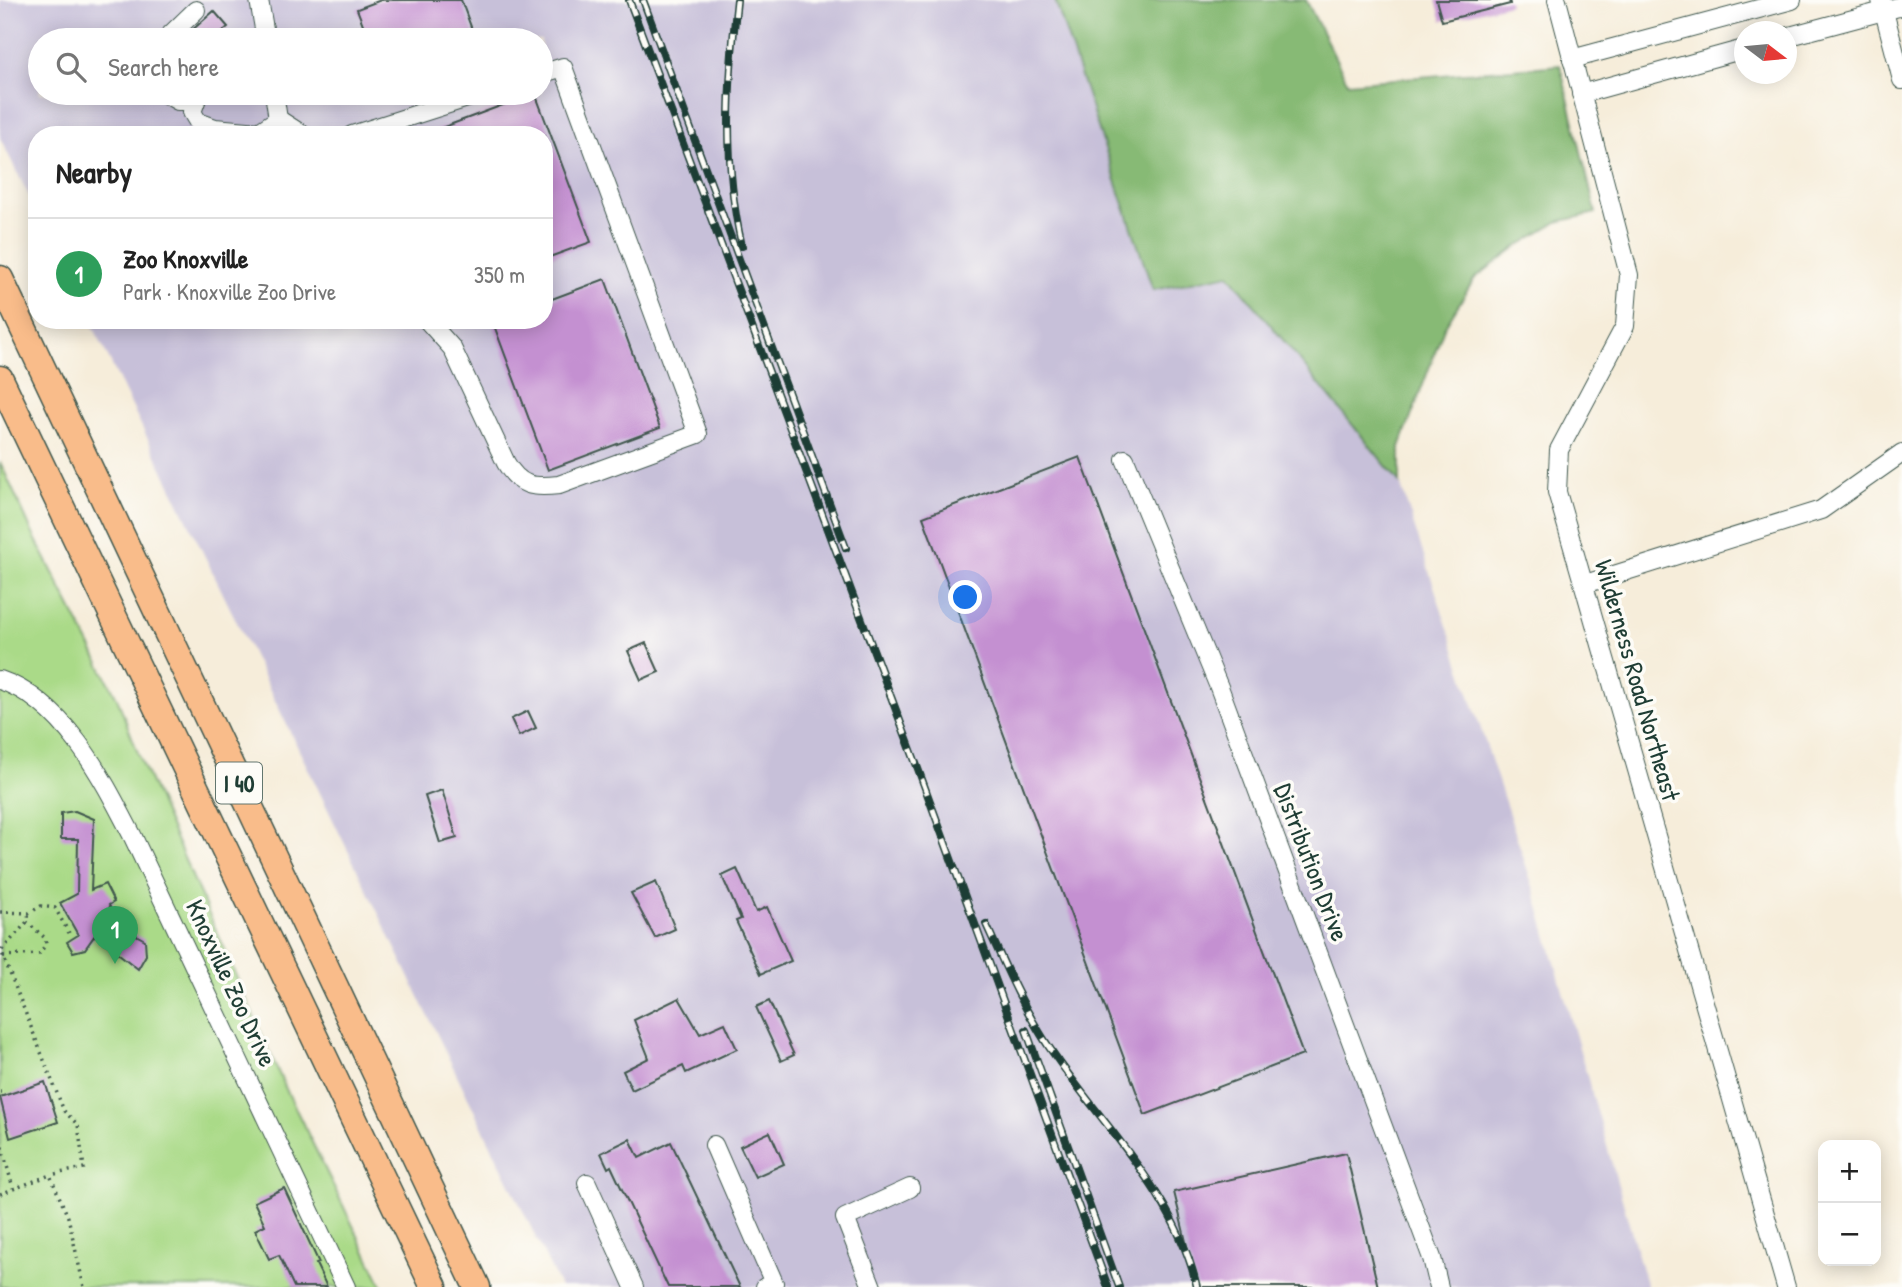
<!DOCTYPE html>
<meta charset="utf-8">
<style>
body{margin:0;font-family:"Patrick Hand",sans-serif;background:#f6f6f6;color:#222}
.controls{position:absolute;right:21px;bottom:21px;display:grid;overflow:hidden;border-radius:14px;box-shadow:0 4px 18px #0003}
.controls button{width:63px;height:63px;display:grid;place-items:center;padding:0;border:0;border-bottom:2px solid #e0e0e0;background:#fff;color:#222;font:35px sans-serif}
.compass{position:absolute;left:1734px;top:21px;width:63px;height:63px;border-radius:50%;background:#fff;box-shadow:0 4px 18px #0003;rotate:106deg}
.you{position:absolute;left:966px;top:598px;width:24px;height:24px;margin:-18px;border:5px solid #fff;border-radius:50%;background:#1a73e8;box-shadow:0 0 0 10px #1a73e833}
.badge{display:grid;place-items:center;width:46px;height:46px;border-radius:50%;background:#b5179e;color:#fff;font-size:23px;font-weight:700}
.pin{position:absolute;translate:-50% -58px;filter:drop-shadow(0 2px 4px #0008)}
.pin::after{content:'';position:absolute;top:37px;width:24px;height:21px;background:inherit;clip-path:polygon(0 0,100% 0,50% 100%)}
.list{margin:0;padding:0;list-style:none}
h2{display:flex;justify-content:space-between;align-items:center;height:91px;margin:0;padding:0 28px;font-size:30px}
h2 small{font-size:23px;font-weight:400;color:#767676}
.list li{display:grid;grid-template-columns:46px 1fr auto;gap:21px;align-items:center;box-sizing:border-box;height:112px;padding:0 28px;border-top:2px solid #e0e0e0}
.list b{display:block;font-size:26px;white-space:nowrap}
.list p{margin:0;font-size:23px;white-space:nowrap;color:#767676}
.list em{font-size:23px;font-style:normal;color:#767676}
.icon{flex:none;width:38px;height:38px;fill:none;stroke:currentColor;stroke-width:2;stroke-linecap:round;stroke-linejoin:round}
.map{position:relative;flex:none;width:1902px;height:1287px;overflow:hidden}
.search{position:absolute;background:#fff;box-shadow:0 4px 18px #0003;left:28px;top:28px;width:525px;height:77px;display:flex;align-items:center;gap:18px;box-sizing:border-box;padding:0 24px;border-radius:38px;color:#767676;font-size:26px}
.panel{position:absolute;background:#fff;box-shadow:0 4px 18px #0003;left:28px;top:126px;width:525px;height:203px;border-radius:28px}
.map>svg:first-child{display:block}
</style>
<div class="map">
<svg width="1902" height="1287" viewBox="0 0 1902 1287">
<rect width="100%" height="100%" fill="#fdfcf7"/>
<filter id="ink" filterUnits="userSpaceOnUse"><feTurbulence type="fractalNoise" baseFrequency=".0143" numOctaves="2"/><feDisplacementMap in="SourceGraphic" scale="14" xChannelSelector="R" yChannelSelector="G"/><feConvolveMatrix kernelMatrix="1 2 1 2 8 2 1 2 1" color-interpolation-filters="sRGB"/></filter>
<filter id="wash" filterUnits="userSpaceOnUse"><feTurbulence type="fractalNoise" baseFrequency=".00686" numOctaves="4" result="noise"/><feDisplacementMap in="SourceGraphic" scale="28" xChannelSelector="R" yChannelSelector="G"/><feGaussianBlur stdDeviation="1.57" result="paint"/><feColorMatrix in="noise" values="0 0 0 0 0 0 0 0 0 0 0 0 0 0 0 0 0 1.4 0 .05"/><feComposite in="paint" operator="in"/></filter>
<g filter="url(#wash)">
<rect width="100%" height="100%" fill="#f6edda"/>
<path fill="#c7c0d9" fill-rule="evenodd" d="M0 0H1055L1153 289 1229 274 1400 483 1536 896 1647 1287H560L90 320H544V135H37V212L0 138ZM40 40H541V93H40Z"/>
<path fill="#aada88" stroke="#648c5e" stroke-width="2" d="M0 462 33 534 117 698 140 758 284 1085 383 1287H0Z"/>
<path fill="#87ba74" stroke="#537c54" stroke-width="2" d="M1055 0H1306L1348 83 1560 65 1596 213 1557 222 1518 246 1475 278 1444 328 1400 447V483L1229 274 1153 290Z"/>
<g id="blocks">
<g fill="#c490d1">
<path d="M381 0H461L474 35 459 40H369L357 9Z"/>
<path d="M1436 0H1509L1510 4 1442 21Z"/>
<path d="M214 11 228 27 212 40H181Z"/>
<path d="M535 93 591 242 544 259V135L428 133Z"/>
<path d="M605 279 660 428 548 470 492 320H544V302Z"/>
<path d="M1080 457 1303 1055 1145 1115 923 517Z"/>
<path d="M646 643 659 672 641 680 628 651Z"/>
<path d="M528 711 536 728 519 736 511 719Z"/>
<path d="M442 790 457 838 440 843 425 796Z"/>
<path d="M75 811 94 819 91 890 105 884 114 902 109 905 118 925 145 940 146 955 138 969 95 935 85 949 73 952 67 942 78 935 60 903 77 894 78 839H61V813Z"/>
<path d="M737 869 756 912 767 907 791 961 761 974 736 921 741 919 722 876Z"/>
<path d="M656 882 675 929 655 938 631 893Z"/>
<path d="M679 998 700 1034 725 1023 737 1049 686 1073 683 1066 632 1090 623 1071 649 1058 634 1020Z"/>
<path d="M769 1001 794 1055 781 1061 756 1007Z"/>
<path d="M45 1082 58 1122 10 1138 0 1097Z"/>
<path d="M770 1132 784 1164 755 1177 740 1146Z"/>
<path d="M630 1139 639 1158 671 1142 740 1287H668L611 1166 608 1168 601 1153Z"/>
<path d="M1346 1153 1378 1287H1197L1174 1192Z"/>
<path d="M284 1188 319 1263 316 1264 327 1287H294L279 1255 269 1259 255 1230 265 1225 254 1202Z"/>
</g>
</g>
</g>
<g filter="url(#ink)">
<use href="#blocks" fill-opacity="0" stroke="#3f574d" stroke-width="2"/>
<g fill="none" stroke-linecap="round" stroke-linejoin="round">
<defs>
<g id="minor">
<path d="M259 0 266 40"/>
<path d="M1557 0 1629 275 1625 326 1559 450 1557 492 1786 1287"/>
<path d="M1881 0 1902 80"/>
<path d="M1786 37 1902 6"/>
<path d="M165 40 196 10"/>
<path d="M1572 59 1792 0"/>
<path d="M164 93 178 101H194"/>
<path d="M199 93 192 112 198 122 215 128 259 132 278 119"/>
<path d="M274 93 278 119"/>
<path d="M1581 94 1744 49"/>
<path d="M278 119 303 135"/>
<path d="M352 135 483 93"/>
<path d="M427 320 452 348 506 463C520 487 533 488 559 485L698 434 563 67 541 74"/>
<path d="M1125 459 1219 687 1432 1258 1439 1287"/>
<path d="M1585 584 1821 510 1902 453"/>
<path d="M0 680C65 702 103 779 133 837L346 1287"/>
<path d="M714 1145 774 1283 765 1287"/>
<path d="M587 1183 634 1287"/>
<path d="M872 1287 845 1218 910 1188"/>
</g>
<g id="highway">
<path d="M0 279 477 1287"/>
<path d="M0 379 434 1287"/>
</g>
</defs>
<use href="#minor" stroke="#3f574d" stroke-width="20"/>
<use href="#highway" stroke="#3f574d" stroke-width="29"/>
<g stroke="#3f574d" stroke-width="3.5" stroke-dasharray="2 5" stroke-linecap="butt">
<path d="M0 912 29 913 41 906 55 908 69 933"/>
<path d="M0 948 64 1111 78 1125 84 1168 50 1175"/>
<path d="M2 950 27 922 29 913"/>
<path d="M3 956 39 954 46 944 45 938 27 922"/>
<path d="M0 1092H1"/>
<path d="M0 1140 13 1188"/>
<path d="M0 1194 50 1175 68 1217 84 1287"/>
</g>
<use href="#minor" stroke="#fff" stroke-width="18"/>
<use href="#highway" stroke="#f9bc8a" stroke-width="26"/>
<defs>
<g id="rail">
<path d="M629 0 917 766 1108 1287"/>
<path d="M643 0 846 548"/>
<path d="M737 0C728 83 723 164 742 246"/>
<path d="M986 924C1005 966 1023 1008 1049 1047 1102 1126 1175 1192 1197 1287"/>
<path d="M1026 1030 1119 1287"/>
</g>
</defs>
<use href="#rail" stroke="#1f3d34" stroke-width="8"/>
<use href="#rail" stroke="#fdfcf7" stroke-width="5" stroke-dasharray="16" stroke-linecap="butt"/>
</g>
</g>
<g text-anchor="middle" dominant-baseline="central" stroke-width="7" stroke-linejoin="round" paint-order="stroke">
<rect fill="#fdfcf7" stroke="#62766e" stroke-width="2" x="216" y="762.5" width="46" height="41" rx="5"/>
<g font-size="24" font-weight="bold" fill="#1f3d34">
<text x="239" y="783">I 40</text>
</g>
<g font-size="26" fill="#1f3d34" stroke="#fdfcf7">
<text transform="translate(1638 680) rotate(74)">Wilderness Road Northeast</text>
<text transform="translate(1312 862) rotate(69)">Distribution Drive</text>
<text transform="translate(232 983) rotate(65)">Knoxville Zoo Drive</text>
</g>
</g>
</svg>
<div class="controls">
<button>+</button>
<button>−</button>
</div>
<svg class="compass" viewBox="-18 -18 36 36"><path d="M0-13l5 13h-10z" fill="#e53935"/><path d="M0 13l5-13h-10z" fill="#767676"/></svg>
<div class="you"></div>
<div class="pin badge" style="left:115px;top:964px;background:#2e9e5b">1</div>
<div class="search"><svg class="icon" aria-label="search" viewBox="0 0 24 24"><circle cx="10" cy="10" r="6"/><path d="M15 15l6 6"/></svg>Search here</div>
<section class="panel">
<h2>Nearby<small></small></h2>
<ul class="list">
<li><span class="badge" style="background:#2e9e5b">1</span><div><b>Zoo Knoxville</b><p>Park · Knoxville Zoo Drive</p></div><em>350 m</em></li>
</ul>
</section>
</div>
